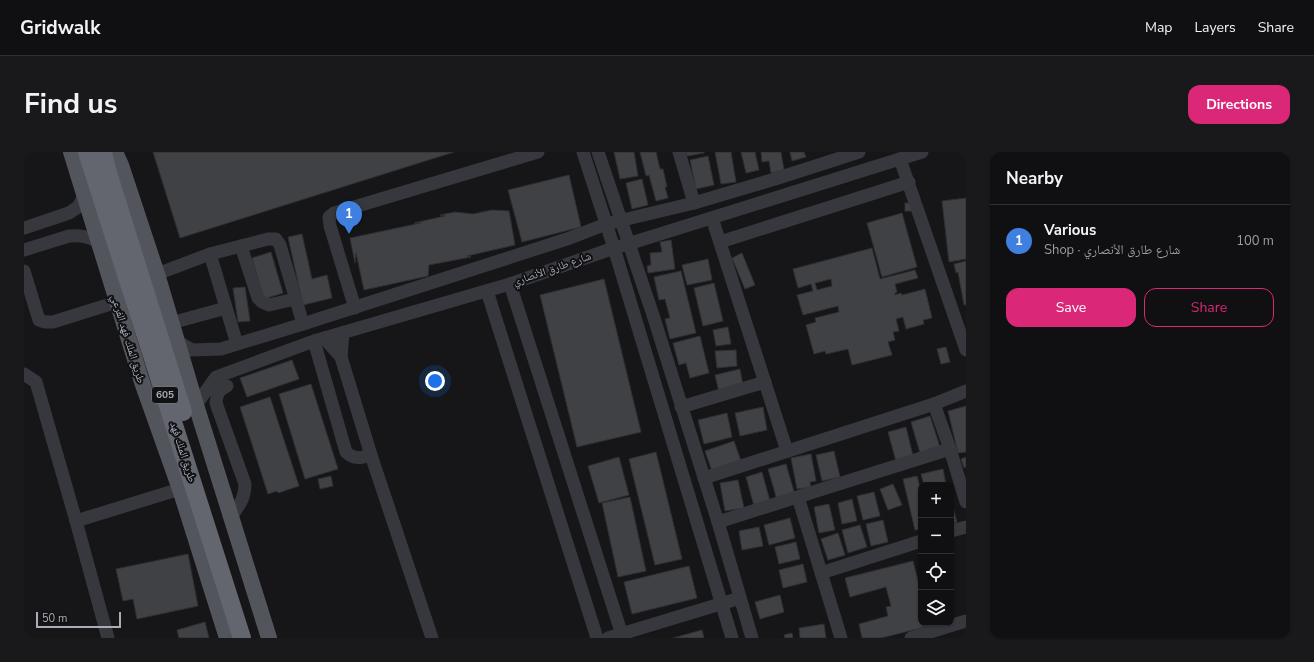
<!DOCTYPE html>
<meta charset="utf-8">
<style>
body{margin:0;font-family:"Nunito Sans","Noto Naskh Arabic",sans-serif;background:#19191b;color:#f1f3f6}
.controls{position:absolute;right:12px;bottom:12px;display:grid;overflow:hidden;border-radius:8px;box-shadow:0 1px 3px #0004}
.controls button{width:36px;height:36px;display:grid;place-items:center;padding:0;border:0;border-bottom:1px solid #303032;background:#101012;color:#f1f3f6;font:20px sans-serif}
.scale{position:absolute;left:12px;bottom:10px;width:85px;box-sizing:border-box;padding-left:4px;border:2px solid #a8adb8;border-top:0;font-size:11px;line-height:14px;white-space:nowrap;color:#a8adb8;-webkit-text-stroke:3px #111113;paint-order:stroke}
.you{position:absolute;left:411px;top:229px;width:14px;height:14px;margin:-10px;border:3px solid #fff;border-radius:50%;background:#1a73e8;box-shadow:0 0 0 6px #1a73e833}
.badge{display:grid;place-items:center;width:26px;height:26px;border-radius:50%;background:#db2777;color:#fff;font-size:13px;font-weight:700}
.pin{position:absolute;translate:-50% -33px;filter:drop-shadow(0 1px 2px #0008)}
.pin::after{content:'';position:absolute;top:21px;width:14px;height:12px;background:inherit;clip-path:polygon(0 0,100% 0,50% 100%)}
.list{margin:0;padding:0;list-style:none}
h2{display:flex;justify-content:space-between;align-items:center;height:52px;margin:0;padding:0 16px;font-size:17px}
h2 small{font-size:13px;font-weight:400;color:#9c9d9f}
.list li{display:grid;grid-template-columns:26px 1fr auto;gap:12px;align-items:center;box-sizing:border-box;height:72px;padding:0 16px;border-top:1px solid #303032}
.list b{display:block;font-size:15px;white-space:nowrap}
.list p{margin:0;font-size:13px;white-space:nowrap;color:#9c9d9f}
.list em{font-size:13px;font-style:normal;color:#9c9d9f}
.actions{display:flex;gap:8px;padding:12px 16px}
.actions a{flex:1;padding:9px 0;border:1px solid #db2777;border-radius:12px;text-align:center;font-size:14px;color:#db2777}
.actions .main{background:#db2777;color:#fff}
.icon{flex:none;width:22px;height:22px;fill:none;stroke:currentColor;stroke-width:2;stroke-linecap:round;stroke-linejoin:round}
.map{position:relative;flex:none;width:942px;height:486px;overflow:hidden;border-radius:12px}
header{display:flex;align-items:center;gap:24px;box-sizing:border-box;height:56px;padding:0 20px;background:#101012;border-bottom:1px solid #303032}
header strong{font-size:19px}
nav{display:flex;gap:22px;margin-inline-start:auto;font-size:14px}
.intro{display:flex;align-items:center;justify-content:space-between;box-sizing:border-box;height:96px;padding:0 24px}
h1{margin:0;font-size:28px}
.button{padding:10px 18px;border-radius:12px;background:#db2777;color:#fff;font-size:14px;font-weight:700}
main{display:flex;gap:24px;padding:0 24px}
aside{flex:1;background:#101012;border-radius:12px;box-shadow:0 1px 3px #0004}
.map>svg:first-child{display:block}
</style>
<header>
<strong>Gridwalk</strong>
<nav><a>Map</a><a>Layers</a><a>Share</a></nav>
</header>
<div class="intro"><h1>Find us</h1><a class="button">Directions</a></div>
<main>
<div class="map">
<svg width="942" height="486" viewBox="0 0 942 486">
<rect width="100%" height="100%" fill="#161618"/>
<g fill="#404145" stroke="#303034" fill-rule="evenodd">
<path d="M129 0H430L156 86Z"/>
<path d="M590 0H610L614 24 596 27Z"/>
<path d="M616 0H632L636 17H639L643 35H641L644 46 632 49 625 23 622 24Z"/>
<path d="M662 0H680V1L663 4Z"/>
<path d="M691 0H707L712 30 697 32Z"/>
<path d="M717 0H731L735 18 722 21Z"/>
<path d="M737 0H757L760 18 747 21 745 9 738 10Z"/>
<path d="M766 0H780L782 5 768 9Z"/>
<path d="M684 4 690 33 672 37 666 8Z"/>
<path d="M545 23 557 75 498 90 484 38Z"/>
<path d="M618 27 624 53 608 57 602 31Z"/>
<path d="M942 46V107L925 110 918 49Z"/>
<rect x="881" y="51" width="7" height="8"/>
<path d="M468 58 485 59 491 93 443 104 447 105 405 113 404 124 340 138 332 101 331 111 326 86 397 71H390L421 64 416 63 431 60 449 62Z"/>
<path d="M878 61 893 115 858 125 843 71Z"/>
<path d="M278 82 288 127 303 123 308 146 279 153 264 85Z"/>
<path d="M647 88 651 117 624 121 623 114 627 113 626 101 638 100 636 90Z"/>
<path d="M848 96 856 127 891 118 894 126 871 132 873 140 871 141V143L877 141 878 143 901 137 908 166 899 168 900 172 882 177 879 165 872 167 875 179 869 180 871 188 864 190 868 203 828 213 824 197 802 202 801 199 790 202 782 173 792 170 791 166 815 160 814 154 779 163 773 143 789 139 787 132 774 136 769 117ZM807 127 808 134 793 138 791 131Z"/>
<path d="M247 100 259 141 240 147 228 106Z"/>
<path d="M718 101 731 133 721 137 708 106Z"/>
<path d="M684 107 688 128 663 133 658 113Z"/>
<path d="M942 109V153H940L934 120 932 121 930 112Z"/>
<path d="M657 119 672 181 646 187 641 167 646 166 641 147 635 148 630 125Z"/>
<path d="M580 127 617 280 553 295 516 143Z"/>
<path d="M690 131 699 169 679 174 670 136Z"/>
<path d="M221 135 226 169 214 170 209 136Z"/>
<path d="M704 175 707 192 692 194 689 178Z"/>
<path d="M676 184 685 221 666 226 662 211 655 213 649 191Z"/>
<path d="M922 195 926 210 917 212 913 197Z"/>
<path d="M712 198 713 214 693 216 691 199Z"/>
<path d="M268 208 275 227 223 245 216 226Z"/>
<path d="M716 217 719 234 695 240 691 223Z"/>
<path d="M287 232 314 317 281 327 255 242Z"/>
<path d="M246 245 275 334 254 341 253 339 244 342 216 255Z"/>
<path d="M942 254V300L934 301 924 259Z"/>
<path d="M739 255 743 278 716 284 711 261Z"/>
<path d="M703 261 708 285 680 292 674 268Z"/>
<path d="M906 264 916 295 896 301 887 270Z"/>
<path d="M882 275 889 304 872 309 864 280Z"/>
<path d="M710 289 717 309 688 319 681 299Z"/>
<path d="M810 299 816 325 798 329 792 303Z"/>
<path d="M632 300 658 407 631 413 605 307Z"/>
<path d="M787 302 792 329 786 330 787 335 773 337 767 306Z"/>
<path d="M595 305 605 343 575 351 564 314Z"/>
<path d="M942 305V315L940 316 937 307Z"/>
<path d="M762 312 771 343 753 348 744 317Z"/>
<path d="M919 317 922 333H900L897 322Z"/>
<path d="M738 320 746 349 730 354 722 325Z"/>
<path d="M307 324 309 334 296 337 294 327Z"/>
<path d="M893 324 897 339V377L891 378 879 327Z"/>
<path d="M714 328 720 356 701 359 696 331Z"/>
<path d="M869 332 878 353 864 358 856 337Z"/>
<path d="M850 340 856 364 839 368 833 344Z"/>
<path d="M606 345 622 419 594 425 578 351Z"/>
<path d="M828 347 833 369 818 372 814 351Z"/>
<path d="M927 347 933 370 927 372Z"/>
<path d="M805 352 811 378 795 381 790 355Z"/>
<path d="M766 366 771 386 745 393 740 373Z"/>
<path d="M859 368 864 390 847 394 842 372Z"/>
<path d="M836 373 843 395 824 401 818 378Z"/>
<path d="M735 375 739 394 718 398 715 379Z"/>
<path d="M814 381 821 403 804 408 797 387Z"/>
<path d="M772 390 776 407 755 412 751 395Z"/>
<path d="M164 402 174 454 113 467 109 447 99 449 92 417Z"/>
<path d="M889 409 897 441V471H904L905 474 857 486H838L835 472 864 464 862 455 867 454 862 435 826 445 821 426Z"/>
<path d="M779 412 783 430 759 436 755 418Z"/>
<path d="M665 414 673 446 608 462 600 430Z"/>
<path d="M756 443 760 460 736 467 731 450Z"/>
<path d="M181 470 185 486H155L153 478Z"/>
<path d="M800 472 802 486H776L775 476Z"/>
<path d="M678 478 680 486H649Z"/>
<path d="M768 481 769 486H761L760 483Z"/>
</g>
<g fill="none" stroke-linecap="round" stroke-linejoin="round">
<g stroke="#37383d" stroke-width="13">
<path d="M559 0 590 96 708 486"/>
<path d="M574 0 629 163 694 370 728 486"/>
<path d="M655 0 670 51"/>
<path d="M876 7 942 198"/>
<path d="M688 66 763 299"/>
<path d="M0 76 45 61 54 55 60 44"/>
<path d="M696 90 885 30"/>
<path d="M217 94 234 146 238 150 245 153 271 147"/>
<path d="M0 98 45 84C56 83 65 84 74 90"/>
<path d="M186 102 213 192"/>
<path d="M0 119 15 168 21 170H29L93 150"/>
<path d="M133 122 186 102 244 87H252L256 93 279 172"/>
<path d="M486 132 599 486"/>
<path d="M463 139 573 486"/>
<path d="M331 156 306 74 305 65 310 61 514 0"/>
<path d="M147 171 202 156"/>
<path d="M300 186 317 205 319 181"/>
<path d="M290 189 322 300C330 308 337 306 347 303"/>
<path d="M154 190 168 198 197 197 279 172 546 86 582 72 670 51 751 27 835 0"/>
<path d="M317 205 347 303 408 486"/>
<path d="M0 222 12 230 52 369 84 486"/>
<path d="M203 234C194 238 193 242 192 251L221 332C221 347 215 353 207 365"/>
<path d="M910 252 926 297 942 350"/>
<path d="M172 253 192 225 290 189 486 132 590 96 604 92 898 0"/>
<path d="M657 255 741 230"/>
<path d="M680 326 910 252 942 239"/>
<path d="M774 345 817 486"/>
<path d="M52 369 156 337"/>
<path d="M694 370 926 297"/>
<path d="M927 379 942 375"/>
<path d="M797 421 897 389"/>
<path d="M584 486 716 446"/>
<path d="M887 486 942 469"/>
</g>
<g stroke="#53555c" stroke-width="16">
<path d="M47 0 118 230 156 337 203 486"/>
<path d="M91 0 97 13 133 122 172 253 245 486"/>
</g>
<g stroke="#63666e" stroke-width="18">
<path d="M63 0 218 486"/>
<path d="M79 0 84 21 159 260"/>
</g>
</g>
<g text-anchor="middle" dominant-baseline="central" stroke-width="4" stroke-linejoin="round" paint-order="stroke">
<rect fill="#111113" stroke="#7b7e86" stroke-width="1" x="128" y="235" width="26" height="16" rx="3"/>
<g font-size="10" font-weight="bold" fill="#a8adb8">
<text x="141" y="243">605</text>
</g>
<g font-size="11" fill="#a8adb8" stroke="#111113">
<text transform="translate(528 117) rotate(-19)">شارع طارق الأنصاري</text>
<text transform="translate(104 187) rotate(73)">طريق الملك فهد الفرعي</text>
<text transform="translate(159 300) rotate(72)">طريق الملك فهد</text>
</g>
</g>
</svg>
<div class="controls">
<button>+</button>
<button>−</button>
<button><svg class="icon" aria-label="locate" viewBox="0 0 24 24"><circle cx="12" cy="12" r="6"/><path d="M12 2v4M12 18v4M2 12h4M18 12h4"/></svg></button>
<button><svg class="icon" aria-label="layers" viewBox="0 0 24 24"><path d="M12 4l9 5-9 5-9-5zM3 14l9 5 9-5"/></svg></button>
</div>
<div class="scale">50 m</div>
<div class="you"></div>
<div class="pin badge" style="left:325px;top:82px;background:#3f7fe0">1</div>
</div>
<aside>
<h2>Nearby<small></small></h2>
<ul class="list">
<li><span class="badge" style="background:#3f7fe0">1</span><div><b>Various</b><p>Shop · شارع طارق الأنصاري</p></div><em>100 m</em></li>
</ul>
<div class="actions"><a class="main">Save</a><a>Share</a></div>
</aside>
</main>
